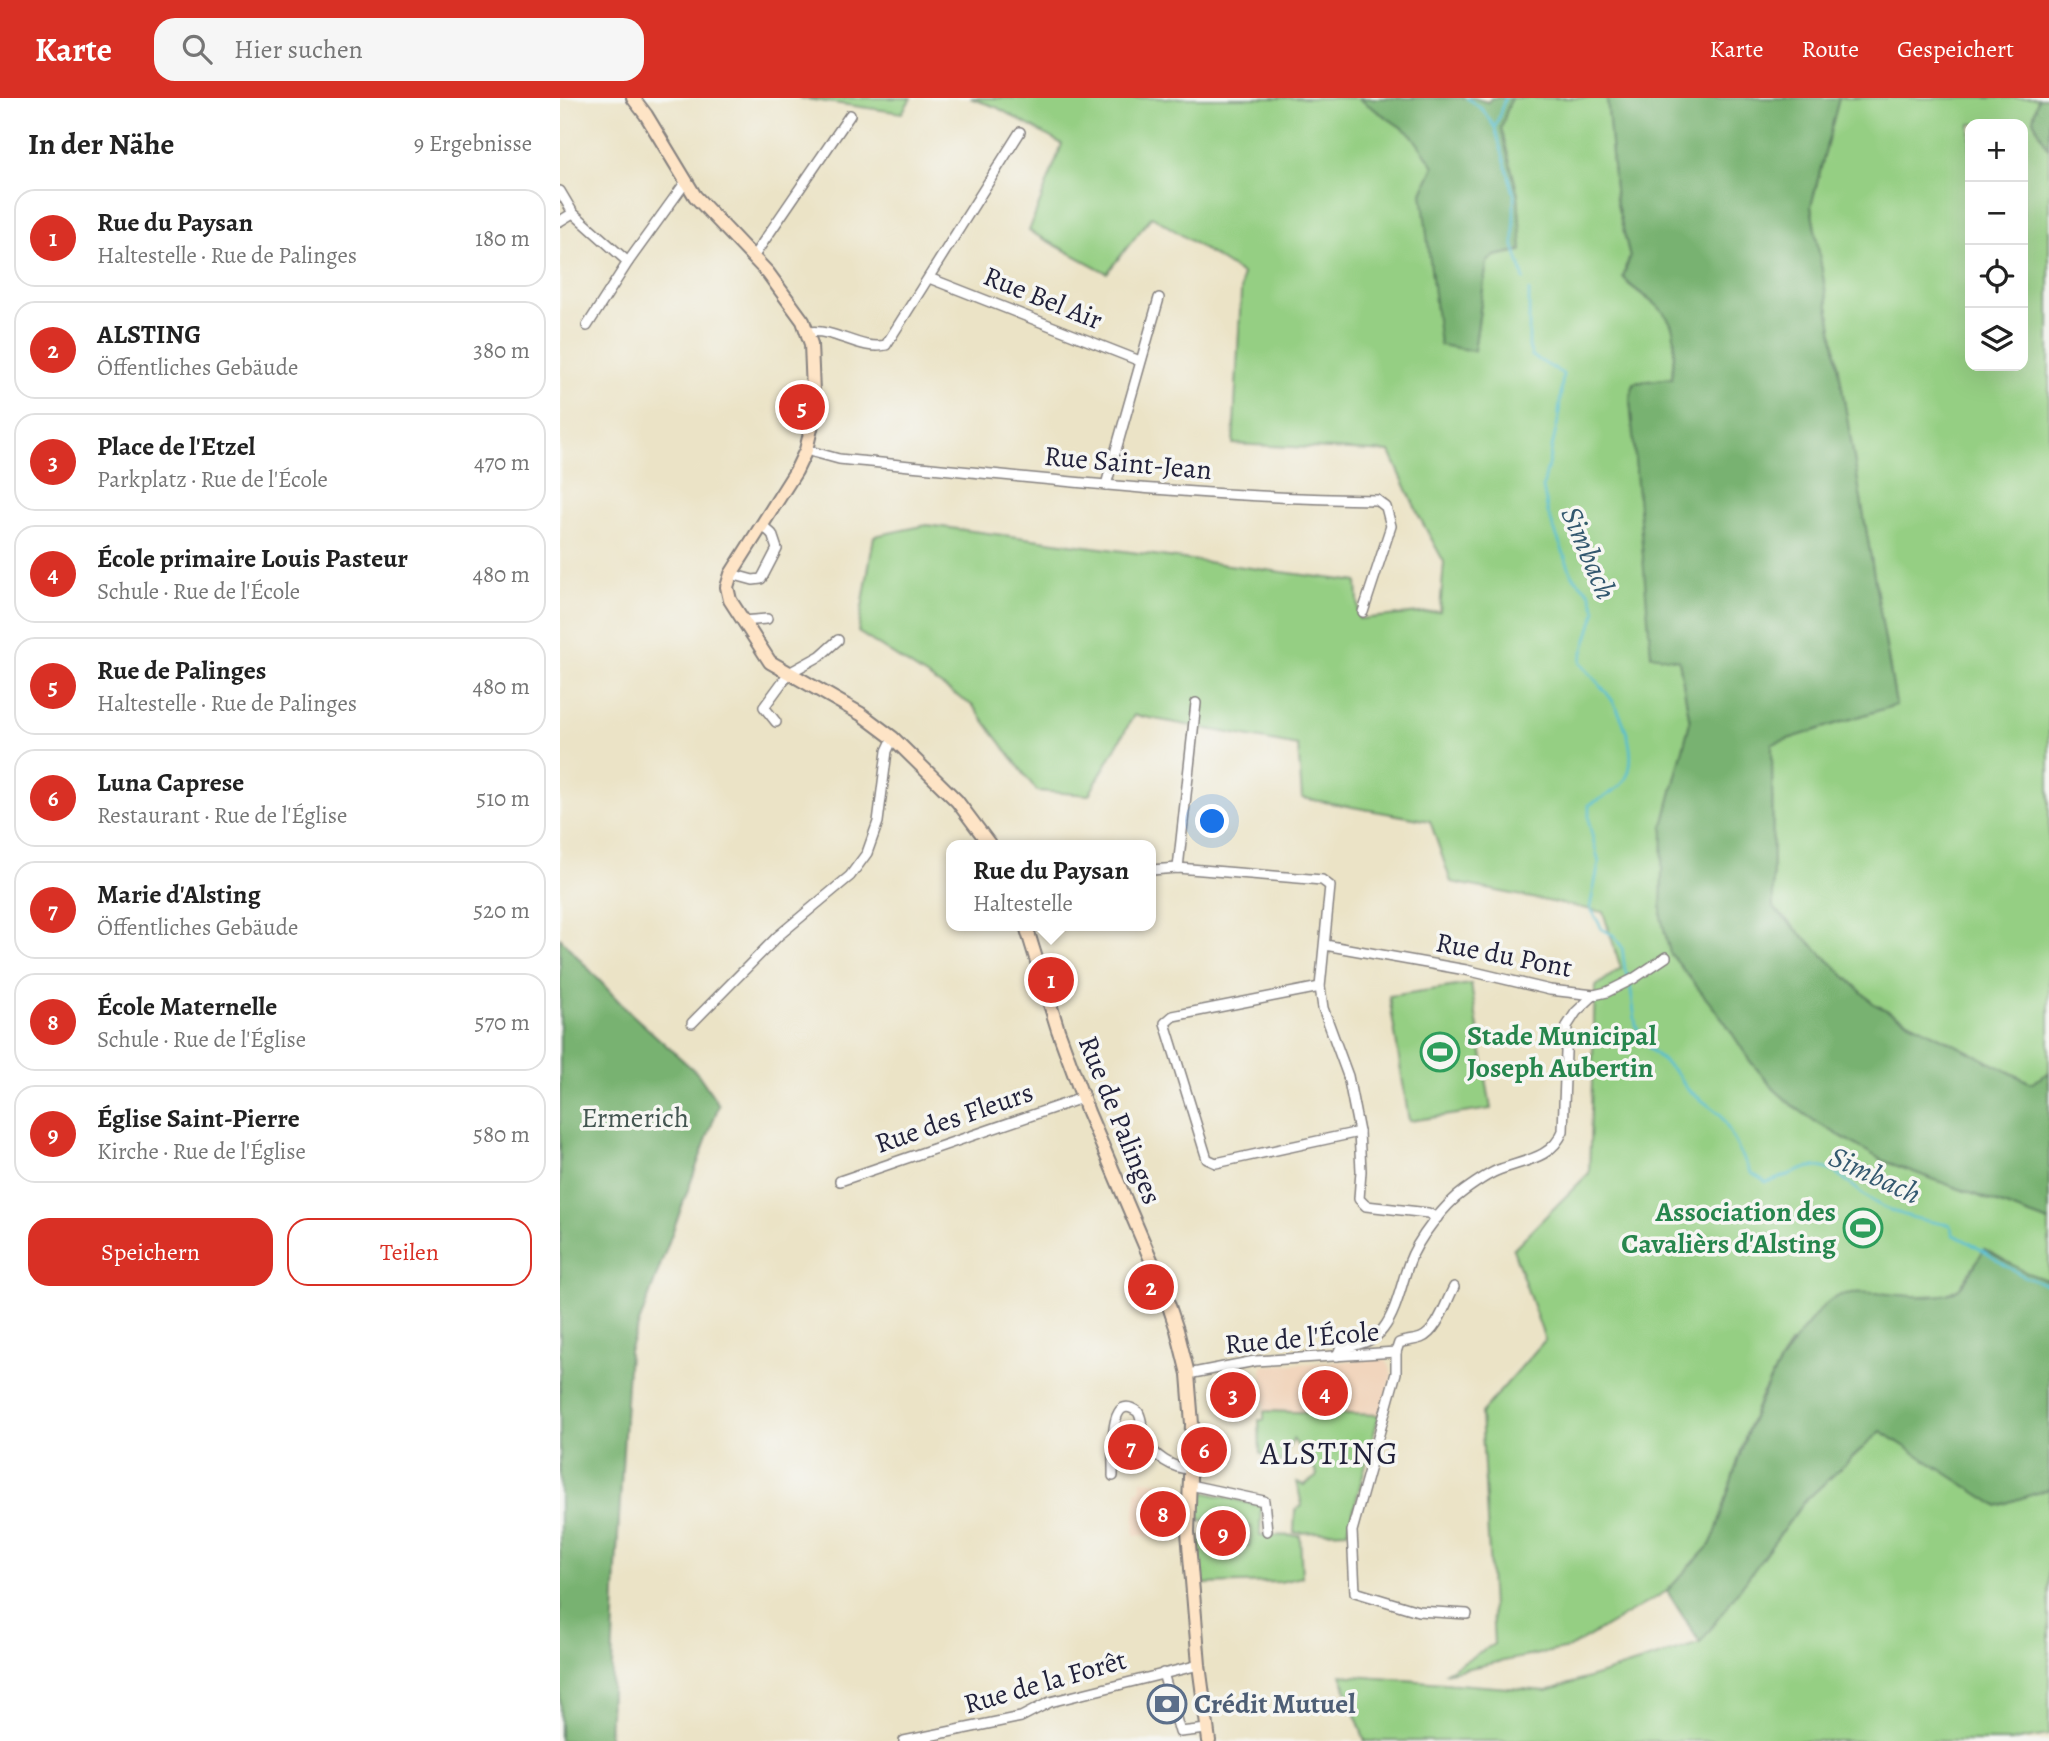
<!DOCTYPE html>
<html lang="de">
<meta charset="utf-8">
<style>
body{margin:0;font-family:Alegreya,serif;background:#f6f6f6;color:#222}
.controls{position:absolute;right:21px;top:21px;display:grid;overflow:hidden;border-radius:14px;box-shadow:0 7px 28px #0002}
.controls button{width:63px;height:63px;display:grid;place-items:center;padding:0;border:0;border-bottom:2px solid #e0e0e0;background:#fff;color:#222;font:35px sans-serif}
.you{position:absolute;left:653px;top:724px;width:24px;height:24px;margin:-18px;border:5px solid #fff;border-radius:50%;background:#1a73e8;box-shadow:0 0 0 10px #1a73e833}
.badge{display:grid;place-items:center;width:46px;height:46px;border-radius:50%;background:#d93025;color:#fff;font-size:23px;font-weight:700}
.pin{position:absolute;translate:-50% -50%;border:4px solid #fff;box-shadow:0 2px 7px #0006}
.popup{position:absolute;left:386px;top:742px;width:210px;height:91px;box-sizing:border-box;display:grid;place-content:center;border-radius:14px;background:#fff;filter:drop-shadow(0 2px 5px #0005);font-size:23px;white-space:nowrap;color:#767676}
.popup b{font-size:26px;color:#222}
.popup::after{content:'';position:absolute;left:50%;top:100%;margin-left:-14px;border:14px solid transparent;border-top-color:#fff}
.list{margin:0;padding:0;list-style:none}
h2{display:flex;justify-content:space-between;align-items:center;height:91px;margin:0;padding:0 28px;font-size:30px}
h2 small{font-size:23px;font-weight:400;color:#767676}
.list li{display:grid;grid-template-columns:46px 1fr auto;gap:21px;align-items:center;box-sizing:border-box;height:98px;margin:0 14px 14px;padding:0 14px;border:2px solid #e0e0e0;border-radius:21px}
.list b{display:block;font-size:26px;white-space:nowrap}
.list p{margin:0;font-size:23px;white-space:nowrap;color:#767676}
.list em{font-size:23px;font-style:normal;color:#767676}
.actions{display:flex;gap:14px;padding:21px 28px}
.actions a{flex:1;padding:16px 0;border:2px solid #d93025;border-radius:21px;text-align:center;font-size:24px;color:#d93025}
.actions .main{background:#d93025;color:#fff}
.icon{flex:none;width:38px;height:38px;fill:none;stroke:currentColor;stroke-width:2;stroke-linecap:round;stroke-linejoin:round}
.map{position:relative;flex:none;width:1489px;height:1643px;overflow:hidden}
header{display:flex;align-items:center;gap:42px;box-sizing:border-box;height:98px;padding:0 35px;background:#d93025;color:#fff}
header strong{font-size:33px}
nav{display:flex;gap:38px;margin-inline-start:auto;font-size:24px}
.search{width:490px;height:63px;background:#f6f6f6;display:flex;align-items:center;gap:18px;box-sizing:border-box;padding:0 24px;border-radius:21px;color:#767676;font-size:26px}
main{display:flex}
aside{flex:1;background:#fff}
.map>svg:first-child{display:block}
</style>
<header>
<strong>Karte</strong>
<div class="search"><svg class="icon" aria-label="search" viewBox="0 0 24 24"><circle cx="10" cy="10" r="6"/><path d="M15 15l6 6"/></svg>Hier suchen</div>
<nav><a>Karte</a><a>Route</a><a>Gespeichert</a></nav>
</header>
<main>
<aside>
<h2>In der Nähe<small>9 Ergebnisse</small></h2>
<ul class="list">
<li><span class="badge">1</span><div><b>Rue du Paysan</b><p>Haltestelle · Rue de Palinges</p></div><em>180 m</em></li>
<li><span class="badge">2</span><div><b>ALSTING</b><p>Öffentliches Gebäude</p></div><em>380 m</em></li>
<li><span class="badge">3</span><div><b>Place de l'Etzel</b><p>Parkplatz · Rue de l'École</p></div><em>470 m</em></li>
<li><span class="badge">4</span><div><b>École primaire Louis Pasteur</b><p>Schule · Rue de l'École</p></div><em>480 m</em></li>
<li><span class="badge">5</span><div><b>Rue de Palinges</b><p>Haltestelle · Rue de Palinges</p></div><em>480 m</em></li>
<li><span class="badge">6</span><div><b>Luna Caprese</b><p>Restaurant · Rue de l'Église</p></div><em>510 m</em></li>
<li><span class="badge">7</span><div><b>Marie d'Alsting</b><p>Öffentliches Gebäude</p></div><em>520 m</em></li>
<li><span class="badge">8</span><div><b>École Maternelle</b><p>Schule · Rue de l'Église</p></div><em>570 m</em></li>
<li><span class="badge">9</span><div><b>Église Saint-Pierre</b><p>Kirche · Rue de l'Église</p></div><em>580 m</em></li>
</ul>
<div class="actions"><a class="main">Speichern</a><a>Teilen</a></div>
</aside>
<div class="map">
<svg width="1489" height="1643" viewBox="0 0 1489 1643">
<rect width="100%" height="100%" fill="#f6f6f2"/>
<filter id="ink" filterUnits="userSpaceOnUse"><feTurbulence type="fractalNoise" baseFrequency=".0143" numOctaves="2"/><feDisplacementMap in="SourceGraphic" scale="14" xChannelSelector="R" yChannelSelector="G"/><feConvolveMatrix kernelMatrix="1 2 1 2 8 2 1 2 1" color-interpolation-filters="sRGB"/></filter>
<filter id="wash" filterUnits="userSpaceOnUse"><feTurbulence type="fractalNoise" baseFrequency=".00686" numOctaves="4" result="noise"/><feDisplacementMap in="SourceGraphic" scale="28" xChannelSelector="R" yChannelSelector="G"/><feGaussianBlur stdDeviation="1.57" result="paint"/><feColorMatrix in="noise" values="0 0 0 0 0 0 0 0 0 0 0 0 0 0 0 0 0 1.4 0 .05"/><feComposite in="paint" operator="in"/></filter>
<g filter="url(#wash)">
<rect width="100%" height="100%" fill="#ebe3c6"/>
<g fill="#f1d5bd">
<path d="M825 1261 830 1269 832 1278 819 1317 704 1313 702 1268Z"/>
<path d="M581 1382 618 1385 617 1440 574 1437 576 1393H580Z"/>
</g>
<g fill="#95cf83" stroke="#5c785f" stroke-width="2" fill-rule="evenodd">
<path d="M239 0H351L342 15Z"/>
<path d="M410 0H798L851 36 874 68 862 95 914 253 927 164 935 158 962 153 958 97 941 30 951 0H1047L1056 102 1070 159 1065 170 1068 186 1107 216 1115 235 1112 280 1074 285 1070 301 1079 389 1119 562 1130 624 1103 728 1110 855 1165 924 1190 963 1214 991 1232 1007 1256 1024 1324 1063 1489 1124V1183L1467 1175 1425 1151 1399 1190 1385 1197 1361 1198 1230 1246 1201 1298 1187 1333 1156 1434 1150 1447 1107 1493 1009 1550 884 1575 934 1546 921 1315 985 1242 953 1151 1029 1075 1035 889 1061 870 1043 814 891 784 870 723 742 700 738 648 574 617 529 697 477 693 413 608 298 534 314 438 367 427 797 484 799 521 880 513 884 464 860 420 830 354 673 346 682 176 592 118 547 175 469 133 502 46 436 9Z"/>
<path d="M1279 0H1478L1473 22 1489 52V975L1471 985 1314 906 1213 810 1212 646 1336 606 1251 108ZM1410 26H1463V268H1410Z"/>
<path d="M911 886 931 1011 849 1023 829 898Z"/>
<path d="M704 1313 819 1317 788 1433 734 1435 735 1412 742 1408 737 1384 744 1387 756 1379 757 1376 733 1341 721 1364 700 1355 699 1322H704Z"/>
<path d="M1321 1333 1437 1408 1489 1391V1637L1453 1643H805L781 1577 987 1593 1140 1545 1243 1405Z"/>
<path d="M636 1392 701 1408 700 1437 740 1438 742 1479 720 1484 641 1486 638 1464 635 1463V1442L689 1448 691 1429 634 1421Z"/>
</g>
<g fill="#78b271" stroke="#4d6a56" stroke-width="2">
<path d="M798 0H914L928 4 931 0H951L941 30 958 97 962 152 935 158 927 164 914 253 880 247 862 95 874 68 851 36Z"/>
<path d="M1047 0H1279L1251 108 1336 607 1212 646 1213 809 1314 906 1471 985 1489 975V1124L1324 1063 1256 1024 1232 1007 1214 991 1190 963 1165 924 1110 855 1101 819 1103 728 1130 624 1119 562 1091 557 1070 301 1074 285 1112 280C1115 242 1122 226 1088 200 1079 193 1070 189 1063 179L1070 159 1056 102Z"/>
<path d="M1478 0H1489V52L1473 22Z"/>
<path d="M0 840 66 911 138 976 159 1007 69 1253 56 1471 49 1643H0Z"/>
<path d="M1424 1151 1467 1175 1489 1183V1391L1437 1408 1321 1333 1243 1405 1140 1545 1107 1493 1150 1447 1156 1434C1179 1360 1196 1285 1249 1225 1256 1216 1265 1204 1276 1199 1305 1185 1372 1210 1398 1191 1407 1184 1418 1161 1424 1151Z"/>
</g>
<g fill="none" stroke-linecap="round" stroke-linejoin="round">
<g stroke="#53bdd0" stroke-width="2.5">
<path d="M907 0 923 12 935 30 954 96V148L964 181"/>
<path d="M935 30 945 0"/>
<path d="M969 193V249L972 258 1003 276 998 323 983 389 988 415 1012 477 1030 495 1036 512 1020 564C1030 577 1043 589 1052 602 1065 623 1081 664 1062 686 1054 695 1039 701 1029 707V725L1039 765 1030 809 1042 831 1053 837 1062 849 1065 872 1069 880"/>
<path d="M1070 886 1076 928 1089 950 1118 977 1126 990 1161 1017 1191 1075 1206 1084C1222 1082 1244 1067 1258 1069 1278 1071 1292 1089 1308 1100 1330 1116 1363 1123 1390 1127L1393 1137C1419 1147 1438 1165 1462 1177 1470 1182 1480 1184 1489 1187"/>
</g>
</g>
</g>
<g filter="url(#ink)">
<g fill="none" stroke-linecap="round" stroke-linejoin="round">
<defs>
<g id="minor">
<path d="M0 93 13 115"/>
<path d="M0 123 13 115 68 164"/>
<path d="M193 159 290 17"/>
<path d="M369 180 580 263"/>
<path d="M27 228 68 164 125 85"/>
<path d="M248 234C275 230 300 253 326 247L460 34"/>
<path d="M246 352 279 361C458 378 637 400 817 402L826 409 831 428 803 514"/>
<path d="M546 387 599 200"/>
<path d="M171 476 193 482 201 481 203 478 217 451 212 436 202 427"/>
<path d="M182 523 207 521"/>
<path d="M216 624 204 609 229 575 260 558 278 542"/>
<path d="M618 770 636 605"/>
<path d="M591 772 618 770 762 782 770 788 760 889 763 910 788 978 799 1034 801 1073 799 1101 806 1108 868 1115 877 1120"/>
<path d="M765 847 906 872 990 892 1034 897 1047 894 1073 881 1106 859"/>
<path d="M760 889 613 918 605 925 647 1061 656 1065 799 1034"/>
<path d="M132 925 218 838 290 778 307 755 318 724 327 653 333 640"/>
<path d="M280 1083 522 1000"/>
<path d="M836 1254V1275L792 1433 795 1494 858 1513 907 1516"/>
<path d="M836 1254 839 1245C847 1242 853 1243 861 1240 877 1234 886 1204 894 1189"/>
<path d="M777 1258 780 1251C795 1247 814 1244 823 1231 837 1213 841 1186 849 1165 857 1142 884 1107 904 1093 915 1085 929 1075 941 1071 966 1062 992 1060 1003 1033L1007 928 1016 914 1034 897"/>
<path d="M628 1276 695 1263 836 1254"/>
<path d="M553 1378C554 1363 546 1290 578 1314 583 1322 581 1332 585 1341 593 1358 613 1371 631 1371"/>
<path d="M630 1387 704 1403 707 1433"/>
<path d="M603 1575 620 1634 647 1631"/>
<path d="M344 1643 461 1619 490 1604 639 1567"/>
</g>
<g id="secondary">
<path d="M73 0 86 17 135 98 208 175 243 223 251 246 254 318 246 352 236 373 171 476 167 489 170 502 210 564 301 616 333 640 397 703 430 747"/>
<path d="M466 828 498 932 528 1014 603 1190 617 1232 628 1276 632 1326 628 1434 639 1567 649 1643"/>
</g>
</defs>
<use href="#minor" stroke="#868280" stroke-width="12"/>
<use href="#secondary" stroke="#868280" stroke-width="16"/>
<use href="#minor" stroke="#fff" stroke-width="9"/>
<use href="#secondary" stroke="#fee4c6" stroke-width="12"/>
</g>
</g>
<defs>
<symbol id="stadium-ring" viewBox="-11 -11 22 22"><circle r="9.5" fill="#f6f6f2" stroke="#2e9e5b" stroke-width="1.5"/><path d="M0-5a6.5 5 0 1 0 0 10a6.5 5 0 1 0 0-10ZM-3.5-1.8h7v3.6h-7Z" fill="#2e9e5b"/></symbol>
<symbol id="bank-ring" viewBox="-11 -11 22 22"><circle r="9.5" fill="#f6f6f2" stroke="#5c6f8a" stroke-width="1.5"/><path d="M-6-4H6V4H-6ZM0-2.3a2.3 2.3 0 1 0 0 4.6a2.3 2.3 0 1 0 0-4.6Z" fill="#5c6f8a"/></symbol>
</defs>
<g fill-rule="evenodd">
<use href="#stadium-ring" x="858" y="932" width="44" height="44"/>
<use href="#stadium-ring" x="1281" y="1108" width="44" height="44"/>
<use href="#bank-ring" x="585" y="1584" width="44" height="44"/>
</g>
<g text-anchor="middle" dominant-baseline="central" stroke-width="7" stroke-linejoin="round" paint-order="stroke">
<g font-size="28" fill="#22223b" stroke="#f6f6f2">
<text transform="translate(483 200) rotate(22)">Rue Bel Air</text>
<text transform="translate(568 365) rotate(5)">Rue Saint-Jean</text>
<text transform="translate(944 857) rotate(11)">Rue du Pont</text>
<text transform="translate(394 1020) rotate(-19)">Rue des Fleurs</text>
<text transform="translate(560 1022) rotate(68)">Rue de Palinges</text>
<text transform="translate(742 1240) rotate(-5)">Rue de l'École</text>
<text transform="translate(485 1584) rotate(-16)">Rue de la Forêt</text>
</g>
<g font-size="28" font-weight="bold" fill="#27864d" stroke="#f6f6f2" text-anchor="start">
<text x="907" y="938">Stade Municipal<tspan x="907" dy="32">Joseph Aubertin</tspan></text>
<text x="1276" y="1114" text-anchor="end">Association des<tspan x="1276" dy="32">Cavalièrs d'Alsting</tspan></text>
</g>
<g font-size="28" fill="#445651" stroke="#f6f6f2">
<text x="75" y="1020">Ermerich</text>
</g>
<g font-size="28" font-weight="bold" fill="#4e5e75" stroke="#f6f6f2" text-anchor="start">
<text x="634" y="1606">Crédit Mutuel</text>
</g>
<g font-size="30" font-style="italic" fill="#33586f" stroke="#f6f6f2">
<text transform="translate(1029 455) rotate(67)">Simbach</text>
<text transform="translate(1315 1077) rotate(25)">Simbach</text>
</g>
<g font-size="32" letter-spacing="2" fill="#22223b" stroke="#f6f6f2">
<text x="770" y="1355">ALSTING</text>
</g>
</g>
</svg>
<div class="controls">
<button>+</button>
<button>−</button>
<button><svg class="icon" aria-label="locate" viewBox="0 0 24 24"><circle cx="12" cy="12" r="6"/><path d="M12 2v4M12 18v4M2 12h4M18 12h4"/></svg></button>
<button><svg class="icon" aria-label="layers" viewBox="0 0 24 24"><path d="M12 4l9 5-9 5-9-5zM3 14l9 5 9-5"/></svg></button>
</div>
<div class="you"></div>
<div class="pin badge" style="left:491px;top:882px">1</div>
<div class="popup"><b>Rue du Paysan</b>Haltestelle</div>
<div class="pin badge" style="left:591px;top:1189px">2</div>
<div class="pin badge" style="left:673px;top:1297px">3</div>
<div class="pin badge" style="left:765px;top:1295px">4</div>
<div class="pin badge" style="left:242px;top:309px">5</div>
<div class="pin badge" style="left:644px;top:1352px">6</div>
<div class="pin badge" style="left:571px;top:1349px">7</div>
<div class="pin badge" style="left:603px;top:1416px">8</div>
<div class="pin badge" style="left:663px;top:1435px">9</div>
</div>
</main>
